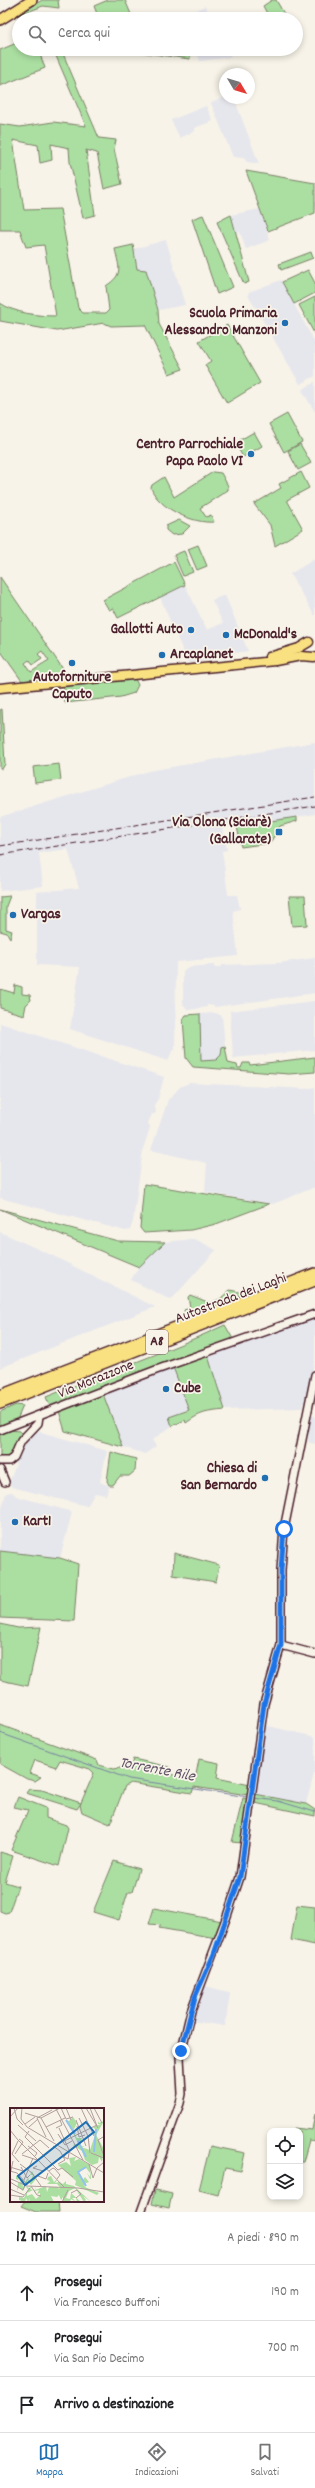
<!DOCTYPE html>
<html lang="it">
<meta charset="utf-8">
<style>
body{margin:0;font-family:Dekko,sans-serif;background:#f6f6f6;color:#202124}
.controls{position:absolute;right:12px;bottom:12px;display:grid;overflow:hidden;border-radius:8px;box-shadow:0 2px 6px #0003}
.controls button{width:36px;height:36px;display:grid;place-items:center;padding:0;border:0;border-bottom:1px solid #e0e0e0;background:#fff;color:#202124;font:20px sans-serif}
.compass{position:absolute;left:219px;top:68px;width:36px;height:36px;border-radius:50%;background:#fff;box-shadow:0 2px 6px #0003;rotate:128deg}
.stop{position:absolute;width:12px;height:12px;margin:-9px;border:3px solid #1a73e8;border-radius:50%;background:#fff}
.stop.end{background:#1a73e8;border-color:#fff;box-shadow:0 1px 4px #0008}
.list{margin:0;padding:0;list-style:none}
h2{display:flex;justify-content:space-between;align-items:center;height:52px;margin:0;padding:0 16px;font-size:17px}
h2 small{font-size:13px;font-weight:400;color:#757577}
.list li{display:grid;grid-template-columns:26px 1fr auto;gap:12px;align-items:center;box-sizing:border-box;height:56px;padding:0 16px;border-top:1px solid #e0e0e0}
.list b{display:block;font-size:15px;white-space:nowrap}
.list p{margin:0;font-size:13px;white-space:nowrap;color:#757577}
.list em{font-size:13px;font-style:normal;color:#757577}
.icon{flex:none;width:22px;height:22px;fill:none;stroke:currentColor;stroke-width:2;stroke-linecap:round;stroke-linejoin:round}
.map{position:relative;flex:none;width:315px;height:2212px;overflow:hidden}
.search{position:absolute;background:#fff;box-shadow:0 2px 6px #0003;left:12px;right:12px;top:12px;height:44px;display:flex;align-items:center;gap:10px;box-sizing:border-box;padding:0 14px;border-radius:22px;color:#757577;font-size:15px}
.sheet{height:220px;background:#fff}
nav{display:flex;justify-content:space-around;align-items:center;box-sizing:border-box;height:56px;border-top:1px solid #e0e0e0;background:#fff;font-size:11px;color:#757577}
nav a{display:grid;justify-items:center;gap:2px}
nav .on{color:#1f6fb2}
.map>svg:first-child{display:block}
</style>
<div class="map">
<svg width="315" height="2212" viewBox="0 0 315 2212">
<rect width="100%" height="100%" fill="#f7f3e8"/>
<filter id="ink" filterUnits="userSpaceOnUse"><feTurbulence type="fractalNoise" baseFrequency=".025" numOctaves="2"/><feDisplacementMap in="SourceGraphic" scale="8" xChannelSelector="R" yChannelSelector="G"/><feConvolveMatrix kernelMatrix="1 2 1 2 8 2 1 2 1" color-interpolation-filters="sRGB"/></filter>
<g filter="url(#ink)">
<g fill="#e6e6ed">
<path d="M205 6 212 19H182V17Z"/>
<path d="M196 49H227L231 57 200 61Z"/>
<path d="M225 97 234 98 259 164 247 162 244 158 233 157 211 103Z"/>
<path d="M206 106 213 121 194 128 195 131 180 138 171 120Z"/>
<path d="M260 209 270 240 246 249 240 232 236 233 231 215Z"/>
<path d="M166 240 185 305 158 310 146 270 137 269 134 249Z"/>
<path d="M281 280 315 343V376L300 384 248 295 249 292Z"/>
<path d="M315 382V412L302 390Z"/>
<path d="M315 559V616L290 574Z"/>
<path d="M185 585 207 630 223 623 212 600 225 595 248 651 227 654 224 652 225 657 219 659 188 663 160 597Z"/>
<path d="M315 742V814L222 828 227 850 222 851 228 895H237L240 909 233 911 238 956 176 962 175 1050 172 1051 168 1061 70 1029 80 967 37 965V892L79 888 68 849 39 853 43 886 0 891V817L149 771Z"/>
<path d="M315 958V993L214 1007V1005H207V1007L188 1010 183 1004V971L188 967 214 965V967H222V965L279 963Z"/>
<path d="M315 1001V1050L233 1058 230 1011Z"/>
<path d="M216 1013 222 1016 225 1046 222 1047 221 1055 216 1060 201 1061 200 1014Z"/>
<path d="M0 1023 164 1077 158 1099 154 1105 156 1110 155 1114H152L148 1123 150 1127 143 1149 133 1221 130 1230 126 1231 0 1198Z"/>
<path d="M189 1083 306 1089 315 1087V1187L273 1204 205 1192 207 1163 151 1150 168 1100 180 1087Z"/>
<path d="M0 1232 53 1256 155 1307 0 1368Z"/>
<path d="M195 1239 216 1250 171 1300 131 1280 139 1267 165 1242Z"/>
<path d="M315 1317V1358L306 1403H303L302 1408 225 1410 208 1356Z"/>
<path d="M173 1367 189 1410 169 1417 172 1426 152 1440 156 1446 145 1454 123 1447 103 1394Z"/>
<path d="M310 1415 315 1416V1444L308 1442 309 1436 306 1435Z"/>
<path d="M37 1431 107 1451 100 1482 109 1486 106 1495 95 1493 87 1506 12 1487 9 1483 23 1446 31 1433Z"/>
<path d="M12 1492 16 1496 72 1512 60 1558 0 1551V1516L6 1493Z"/>
<path d="M264 1725 315 1737V1769L306 1804 255 1794Z"/>
<path d="M205 1986 228 1992 230 1994 225 2026 191 2021Z"/>
</g>
<g fill="#abdfa1" stroke="#7a7f66" fill-rule="evenodd">
<path d="M42 0H58L59 8 43 6 17 16Z"/>
<path d="M108 0H125L133 19H99L94 6Z"/>
<path d="M272 0H276L287 19H270L263 6Z"/>
<path d="M19 42V49H38L45 68 0 86V50Z"/>
<path d="M53 49H61L99 138 116 140 114 149 122 184 104 189 97 153 86 150 95 215 83 218 70 162 69 148 51 144 52 160 40 163 38 145 13 140 24 210 60 209 78 308 83 313H106L109 310 106 286C124 274 119 268 115 249L133 245 137 269 146 270 158 310 159 324 183 369 169 374 145 325 111 326 104 323 57 331 0 321V303C15 313 37 316 56 316L44 245 26 247 20 230H0V124L20 127 53 122 86 126Z"/>
<path d="M117 49H184L187 55 190 54V59Z"/>
<path d="M246 171 315 183V213L268 231Z"/>
<path d="M203 215 233 287 217 294 192 219Z"/>
<path d="M231 215 249 282 244 284 217 222Z"/>
<path d="M311 252 313 258 281 270 279 264Z"/>
<path d="M308 270 315 283V293L294 304 282 282Z"/>
<path d="M315 297V335L299 305Z"/>
<path d="M227 325 260 383 227 403 205 365 211 361 199 341Z"/>
<path d="M287 414 302 442 284 452 269 424Z"/>
<path d="M254 432 262 446 243 457 235 443Z"/>
<path d="M300 444 311 463 298 470 288 451Z"/>
<path d="M213 472 221 473 228 486V490L200 508 206 517 211 515 214 522C194 524 159 509 151 488L152 485 164 477 174 497Z"/>
<path d="M301 472 309 488 287 500 303 529 275 546 270 525 254 504 281 488 279 484Z"/>
<path d="M179 520 190 526 182 534 172 535 166 530V526Z"/>
<path d="M198 545 207 566 197 570 188 549Z"/>
<path d="M184 551 193 572 183 576 174 555Z"/>
<path d="M174 562 185 585 118 618 113 608 109 610 103 600Z"/>
<path d="M0 577 65 672 66 676 22 681 0 650ZM42 651 49 661 31 672 25 663 29 660 33 665 42 659 38 654Z"/>
<path d="M135 679 138 685 134 693 121 697 65 703 64 695 67 691 63 689 66 686Z"/>
<path d="M2 709 5 764 2 769 0 768V710Z"/>
<path d="M59 764 61 780 35 783 33 767Z"/>
<path d="M297 817V821L280 826 270 843 241 847 237 826Z"/>
<path d="M10 896 6 906V929L12 931 10 938 7 933 0 931V897Z"/>
<path d="M289 896H305L307 925 292 926Z"/>
<path d="M15 985 22 987V994L30 995 31 1000 26 1005 24 1015 0 1008V989L14 993Z"/>
<path d="M200 1014 201 1061 216 1060 221 1055 222 1047 225 1046 228 1063 237 1065 238 1068H241L243 1063H249L250 1065 315 1057V1072L289 1074 193 1067 186 1058 183 1019 186 1015Z"/>
<path d="M144 1184 269 1204 216 1224 191 1230 144 1233 140 1228Z"/>
<path d="M0 1209 118 1241 165 1242 139 1267Z"/>
<path d="M230 1290 244 1293 201 1312 185 1314 184 1310 190 1308 188 1297 190 1295 210 1303 220 1299Z"/>
<path d="M225 1325 233 1339 51 1409 46 1397C105 1373 167 1352 225 1325Z"/>
<path d="M208 1356 225 1410C206 1412 201 1412 186 1423L185 1420 172 1426 169 1417 189 1410 173 1367Z"/>
<path d="M103 1394 123 1447 65 1431 59 1411Z"/>
<path d="M16 1405 23 1406 16 1422 0 1427V1412Z"/>
<path d="M10 1430 20 1431C24 1443 13 1461 0 1457V1433Z"/>
<path d="M111 1452 136 1459 135 1471 129 1476H120L113 1485H109L107 1481Z"/>
<path d="M0 1551 60 1558 78 1564 74 1621 0 1618Z"/>
<path d="M174 1553 219 1565 216 1582 173 1575Z"/>
<path d="M0 1624 18 1628 41 1627 28 1686 0 1680Z"/>
<path d="M0 1725 97 1760 99 1765 114 1769 131 1766 133 1759 170 1767 169 1774 195 1780 199 1759 219 1763 217 1778 250 1785 248 1795 194 1787 192 1793 130 1783 125 1786 110 1824 82 1812 80 1805 94 1773 90 1769 60 1760 56 1767 35 1760 30 1773 41 1777 35 1781 27 1779 0 1764Z"/>
<path d="M29 1789 42 1790 81 1803 77 1809 26 1793Z"/>
<path d="M255 1794 306 1804 315 1810V1816L255 1803Z"/>
<path d="M18 1797 46 1808V1818L66 1825 68 1828 59 1866 11 1850 28 1810 14 1807Z"/>
<path d="M243 1798 248 1799 241 1843 232 1842Z"/>
<path d="M0 1852 13 1856 5 1882 18 1886 9 1912 5 1913 0 1911Z"/>
<path d="M114 1861 139 1869 132 1892H128L119 1920 93 1912Z"/>
<path d="M297 1905 315 1907V1945L291 1940Z"/>
<path d="M154 1908 222 1921 216 1938 159 1928 161 1925 149 1924Z"/>
<path d="M315 2113V2141L309 2140 303 2162H300V2131H293L294 2128 312 2130Z"/>
<path d="M210 2146 245 2153 241 2171 225 2168 218 2195 199 2190Z"/>
<path d="M155 2190 172 2194 169 2208 152 2204Z"/>
<path d="M25 2201H58L59 2212H36L21 2206Z"/>
</g>
<g fill="none" stroke-linecap="round" stroke-linejoin="round">
<g stroke="#7681a1" stroke-width="1">
<path d="M0 1733 129 1779 248 1797"/>
<path d="M253 1798 278 1801 315 1812"/>
</g>
<defs>
<g id="secondary">
<path d="M0 1430 156 1370 315 1314"/>
<path d="M0 1461H9L14 1457 21 1441 38 1423 39 1416"/>
<path d="M0 1470 5 1482"/>
<path d="M281 1645 315 1654"/>
<path d="M141 2212 180 2103 182 2094 180 2057 191 2011 227 1916 240 1877 264 1704 281 1645V1570L284 1529 315 1375"/>
</g>
<g id="primary">
<path d="M269 657 299 648 309 642"/>
<path d="M0 688 275 661 301 656 314 657"/>
</g>
<g id="highway">
<path d="M0 20 32 0"/>
<path d="M0 1395 315 1273"/>
<path d="M0 1404 315 1281"/>
</g>
</defs>
<use href="#secondary" stroke="#4a1f2b" stroke-width="10"/>
<use href="#primary" stroke="#4a1f2b" stroke-width="11"/>
<use href="#highway" stroke="#4a1f2b" stroke-width="12"/>
<use href="#secondary" stroke="#f7f3e8" stroke-width="7"/>
<use href="#primary" stroke="#f9e181" stroke-width="8"/>
<use href="#highway" stroke="#f9e181" stroke-width="9"/>
<g stroke="#4a1f2b" stroke-width="1" stroke-dasharray="6 3" stroke-linecap="butt">
<path d="M0 846 315 797"/>
<path d="M0 855 315 806"/>
</g>
</g>
</g>
<g fill="none" stroke-linecap="round" stroke-linejoin="round" filter="url(#ink)">
<path stroke="#1a73e8" stroke-width="5" d="M181 2051 195 1997 214 1954 240 1877 264 1704 281 1645V1570L284 1529"/>
</g>
<g fill="#1f6fb2" stroke="#f7f3e8" stroke-width="1.5">
<circle cx="285" cy="323" r="4"/>
<circle cx="251" cy="454" r="4"/>
<circle cx="191" cy="630" r="4"/>
<circle cx="226" cy="635" r="4"/>
<circle cx="162" cy="655" r="4"/>
<circle cx="72" cy="663" r="4"/>
<rect x="275" y="828" width="8" height="8" rx="2"/>
<circle cx="13" cy="915" r="4"/>
<circle cx="166" cy="1389" r="4"/>
<circle cx="265" cy="1478" r="4"/>
<circle cx="15" cy="1522" r="4"/>
</g>
<g text-anchor="middle" dominant-baseline="central" stroke-width="3.5" stroke-linejoin="round" paint-order="stroke">
<rect fill="#f7f3e8" stroke="#7e5f64" stroke-width="1" x="146" y="1330" width="22" height="24" rx="3"/>
<g font-size="14" font-weight="bold" fill="#4a1f2b">
<text x="157" y="1342">A8</text>
</g>
<g font-size="15" font-weight="bold" fill="#4a1f2b" stroke="#f7f3e8" text-anchor="end">
<text x="277" y="314">Scuola Primaria<tspan x="277" dy="17">Alessandro Manzoni</tspan></text>
<text x="243" y="445">Centro Parrochiale<tspan x="243" dy="17">Papa Paolo VI</tspan></text>
<text x="183" y="630">Gallotti Auto</text>
<text x="234" y="635" text-anchor="start">McDonald's</text>
<text x="170" y="655" text-anchor="start">Arcaplanet</text>
<text x="72" y="678" text-anchor="middle">Autoforniture<tspan x="72" dy="17">Caputo</tspan></text>
<text x="271" y="823">Via Olona (Sciarè)<tspan x="271" dy="17">(Gallarate)</tspan></text>
<text x="21" y="915" text-anchor="start">Vargas</text>
<text x="174" y="1389" text-anchor="start">Cube</text>
<text x="257" y="1469">Chiesa di<tspan x="257" dy="17">San Bernardo</tspan></text>
<text x="23" y="1522" text-anchor="start">Kart1</text>
</g>
<g font-size="15" fill="#4a1f2b" stroke="#f7f3e8">
<text transform="translate(231 1299) rotate(-21)">Autostrada dei Laghi</text>
<text transform="translate(96 1380) rotate(-22)">Via Morazzone</text>
</g>
<g font-size="16" font-style="italic" fill="#605066" stroke="#f7f3e8">
<text transform="translate(157 1770) rotate(11)">Torrente Rile</text>
</g>
</g>
<g transform="translate(10 2108)">
<rect width="94" height="94" fill="#f7f3e8"/>
<path d="M63 9 67 15 63 23 67 30H72L70 38H75L71 39 80 42 85 27 83 26 86 22 83 19 91 16H88V13L89 15 94 13 86 27 94 41 92 54 89 49 88 55 82 57 75 52 72 43 66 39 63 40 64 36 69 37 56 12 59 13ZM66 49 64 53 69 51 80 57 81 71H80L77 65 80 69V65L76 60 69 64 73 72 75 69 79 74 74 76 75 79 89 85 87 87 65 77 66 73 48 57 56 54 61 58 59 50ZM47 62 81 94 73 88 76 92 74 94 65 80 59 83 56 90 60 91 61 85 71 94H67L66 90H62L66 94 61 91 60 94H53V89L51 92 49 87 47 89 41 88 44 94H19L20 90 18 94 16 90 15 94 9 92V86V89L14 90 18 81 14 77 12 78 15 79 13 83 9 79 7 83 8 75 11 74 6 71V68H10L8 72 12 74V70L14 73 11 78 13 76H15V75L18 69 19 73 21 72 23 67H20L22 63 26 71 21 77 17 72 18 77H14L19 80 23 78 20 81 23 82 17 85V88L22 86 26 91 30 87V85L27 86 29 82 25 83 26 86 24 83 26 78 25 82 36 78 37 84 39 79H48L49 81 50 79 47 76H37L40 73 37 72 38 69 41 68 44 74 46 72H47L45 75 49 74 53 76 56 73V76L64 78Z" fill="#abdfa1"/>
<path fill="none" stroke="#94c2ef" stroke-width="2" d="M56 12 65 26M68 33 76 49M84 44 86 21M76 78 68 64 76 59"/>
<path fill="none" stroke="#b29e9c" stroke-width="1" d="M4 0 7 11 13 17M12 0 11 11 17 19 94 65M51 0 56 11 63 9M56 0 61 12M71 0 84 28M76 0 88 20M80 0 87 18M84 0 92 15M46 1 73 52M15 5 31 10 50 0M0 9 8 0M27 10 36 29M27 10 42 2M31 10 44 33M69 10 78 28 80 45M66 12 76 38M15 16 25 9M8 17 26 33M67 18 69 29 75 27M19 19 28 11M36 19 55 10M46 20 52 17 50 12M49 20 59 42M0 22 8 32M19 23 15 29 48 62 52 60M48 26 55 37 62 33M93 29 88 32 94 48M8 32 28 52M30 32 39 40M8 33 2 46 9 54M48 36 87 17M18 38 27 45 25 48M43 38 50 43 55 52 48 56M57 44 54 49 58 51 59 45M81 45 94 50M5 46 13 34 9 31M12 46 30 32M12 47 27 52M28 52 54 79M10 56 22 65 31 78M79 56 83 70 87 60 94 54M27 58 23 60 33 63M0 59 13 63M11 59 17 70 20 67M52 60 63 69M0 63 7 65 17 76M39 63 43 60 45 61 50 67 47 71M0 67 3 53M28 68 36 71 38 65M1 71 17 78 68 80 94 84M14 72 23 50M0 74 13 82 15 77M21 78 27 87 31 88M0 81 14 87M61 85 67 82 71 86 66 90M0 87 13 89 20 80M52 94 58 82"/>
<path fill="#1f6fb2" fill-opacity="0.15" stroke="#1f6fb2" stroke-width="2" d="M76 14 84 24 15 77 8 68Z"/>
<rect width="94" height="94" fill="none" stroke="#4a1f2b" stroke-width="2"/>
</g>
</svg>
<div class="controls">
<button><svg class="icon" aria-label="locate" viewBox="0 0 24 24"><circle cx="12" cy="12" r="6"/><path d="M12 2v4M12 18v4M2 12h4M18 12h4"/></svg></button>
<button><svg class="icon" aria-label="layers" viewBox="0 0 24 24"><path d="M12 4l9 5-9 5-9-5zM3 14l9 5 9-5"/></svg></button>
</div>
<svg class="compass" viewBox="-18 -18 36 36"><path d="M0-13l5 13h-10z" fill="#e53935"/><path d="M0 13l5-13h-10z" fill="#757577"/></svg>
<div class="stop" style="left:284px;top:1529px"></div>
<div class="stop end" style="left:181px;top:2051px"></div>
<div class="search"><svg class="icon" aria-label="search" viewBox="0 0 24 24"><circle cx="10" cy="10" r="6"/><path d="M15 15l6 6"/></svg>Cerca qui</div>
</div>
<section class="sheet">
<h2>12 min<small>A piedi · 890 m</small></h2>
<ul class="list">
<li><svg class="icon" aria-label="ahead" viewBox="0 0 24 24"><path d="M12 20V5M6 11l6-6 6 6"/></svg><div><b>Prosegui</b><p>Via Francesco Buffoni</p></div><em>190 m</em></li>
<li><svg class="icon" aria-label="ahead" viewBox="0 0 24 24"><path d="M12 20V5M6 11l6-6 6 6"/></svg><div><b>Prosegui</b><p>Via San Pio Decimo</p></div><em>700 m</em></li>
<li><svg class="icon" aria-label="arrive" viewBox="0 0 24 24"><path d="M6 21V4h12l-3 4 3 4H6"/></svg><div><b>Arrivo a destinazione</b></div></li>
</ul>
</section>
<nav>
<a class="on"><svg class="icon" aria-label="map" viewBox="0 0 24 24"><path d="M3 6l6-2 6 2 6-2v14l-6 2-6-2-6 2zM9 4v14M15 6v14"/></svg>Mappa</a>
<a><svg class="icon" aria-label="directions" viewBox="0 0 24 24"><path d="M12 3l9 9-9 9-9-9zM9 14v-3h6M13 9l2 2-2 2"/></svg>Indicazioni</a>
<a><svg class="icon" aria-label="saved" viewBox="0 0 24 24"><path d="M7 4h10v16l-5-4-5 4z"/></svg>Salvati</a>
</nav>
